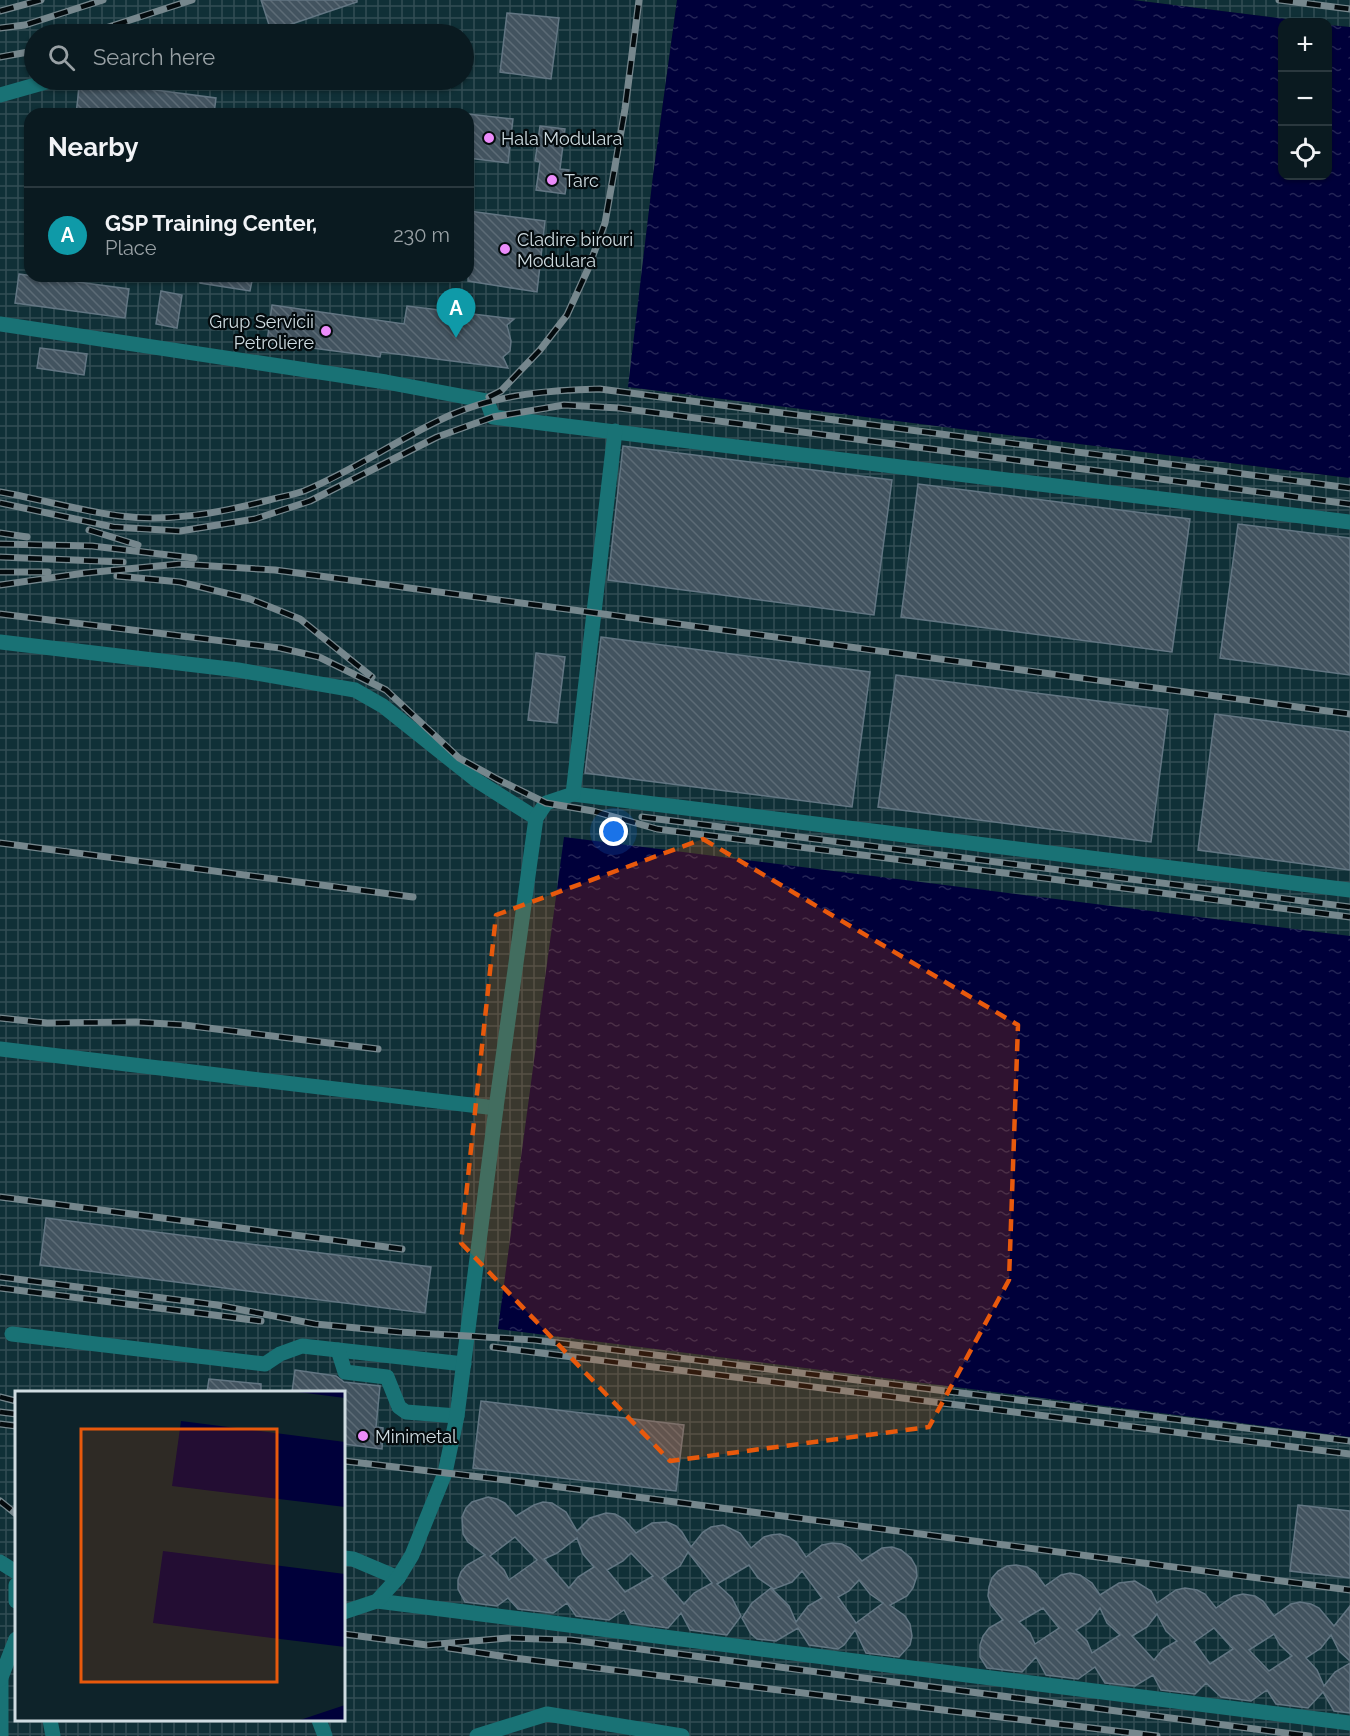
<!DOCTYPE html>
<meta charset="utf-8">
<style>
body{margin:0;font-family:Raleway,sans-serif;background:#132329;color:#f1f3f6}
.controls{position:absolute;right:18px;top:18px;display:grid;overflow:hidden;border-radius:12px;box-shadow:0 2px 4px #0004}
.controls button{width:54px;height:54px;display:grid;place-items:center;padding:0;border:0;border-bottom:2px solid #2a383e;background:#0a1a20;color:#f1f3f6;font:30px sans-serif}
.you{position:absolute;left:614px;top:832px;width:21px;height:21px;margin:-15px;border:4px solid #fff;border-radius:50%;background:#1a73e8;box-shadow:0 0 0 9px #1a73e833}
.badge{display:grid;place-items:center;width:39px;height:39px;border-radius:50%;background:#ec8cfb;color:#fff;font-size:20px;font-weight:700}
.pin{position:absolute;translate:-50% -50px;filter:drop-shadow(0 2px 3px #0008)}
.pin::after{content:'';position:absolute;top:32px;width:21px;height:18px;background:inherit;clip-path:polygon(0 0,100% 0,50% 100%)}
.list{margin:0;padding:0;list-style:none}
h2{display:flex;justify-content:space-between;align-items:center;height:78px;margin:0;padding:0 24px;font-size:26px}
h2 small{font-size:20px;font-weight:400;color:#99a1a5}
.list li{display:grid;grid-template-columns:39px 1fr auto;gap:18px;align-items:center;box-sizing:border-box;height:96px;padding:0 24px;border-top:2px solid #2a383e}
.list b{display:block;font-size:22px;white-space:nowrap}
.list p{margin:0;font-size:20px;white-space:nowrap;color:#99a1a5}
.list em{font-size:20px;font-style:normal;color:#99a1a5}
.icon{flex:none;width:33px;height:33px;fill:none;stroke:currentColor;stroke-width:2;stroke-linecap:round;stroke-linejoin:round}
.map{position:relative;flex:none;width:1350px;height:1736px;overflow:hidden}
.search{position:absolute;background:#0a1a20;box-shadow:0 2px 4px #0004;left:24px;top:24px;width:450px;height:66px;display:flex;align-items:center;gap:15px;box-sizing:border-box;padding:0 21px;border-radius:33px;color:#99a1a5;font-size:22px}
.panel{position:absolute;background:#0a1a20;box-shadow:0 2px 4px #0004;left:24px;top:108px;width:450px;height:174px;border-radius:18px}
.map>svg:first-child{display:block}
</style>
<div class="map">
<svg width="1350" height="1736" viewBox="0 0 1350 1736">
<defs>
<pattern id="industrial-grid" width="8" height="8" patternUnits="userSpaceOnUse" patternTransform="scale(1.5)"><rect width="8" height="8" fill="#103037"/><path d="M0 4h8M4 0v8" fill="none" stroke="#324d54"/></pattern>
<pattern id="water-ripples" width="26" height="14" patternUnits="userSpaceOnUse" patternTransform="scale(1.5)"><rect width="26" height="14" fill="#00003a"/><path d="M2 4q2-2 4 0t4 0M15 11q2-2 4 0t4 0" fill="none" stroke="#242556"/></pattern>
<pattern id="building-back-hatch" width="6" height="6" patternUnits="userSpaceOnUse" patternTransform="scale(1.5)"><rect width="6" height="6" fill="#42535f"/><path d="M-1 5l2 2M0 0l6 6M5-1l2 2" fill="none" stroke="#5c6b76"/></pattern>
</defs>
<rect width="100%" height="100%" fill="#0e232a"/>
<g fill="url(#industrial-grid)" fill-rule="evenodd">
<path d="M0 0H677L653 176 629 387 1350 478V1736H0ZM34 34H464V80H34ZM30 114H468V276H30ZM16 1392H344V1720H16Z"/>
<path d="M1133 0H1350V27L1328 25V22H1311Z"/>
</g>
<g fill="url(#water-ripples)">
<path d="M677 0H1133L1311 22H1282V176H1328V25L1350 27V478L628 387 653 176Z"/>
<path d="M564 837 1350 936V1437L498 1329Z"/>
</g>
<g fill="url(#building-back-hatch)" stroke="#637683" stroke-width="1.5" fill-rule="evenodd">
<path d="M261 0H357V2L271 31Z"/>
<path d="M507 13 559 18 551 79 500 72Z"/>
<path d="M80 80 216 98 214 114H76Z"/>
<path d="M468 114 513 119 508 163 468 158Z"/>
<path d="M540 126 565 129 560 169 569 170 565 194 536 190 540 162 535 161Z"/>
<path d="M469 211 545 221 537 292 468 281Z"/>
<path d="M19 274 129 289 125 318 15 303Z"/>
<path d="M200 276H253L250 291 200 283Z"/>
<path d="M161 291 182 295 177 328 156 324Z"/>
<path d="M272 305 404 324 407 306 514 319 507 325 511 341 510 351 503 357 508 368 381 352 380 357 267 342Z"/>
<path d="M40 348 87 354 84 375 37 368Z"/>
<path d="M623 446 892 480 874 615 608 580Z"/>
<path d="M918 484 1190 519 1172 652 901 617Z"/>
<path d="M1238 524 1350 538V675L1220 658Z"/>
<path d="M601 637 870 672 852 807 585 773Z"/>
<path d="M536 653 565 657 557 723 528 720Z"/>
<path d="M896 675 1168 710 1151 842 878 807Z"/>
<path d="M1215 714 1350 732V870L1198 850Z"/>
<path d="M46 1218 431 1267 425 1313 40 1265Z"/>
<path d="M295 1370 336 1376 344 1382 380 1386 376 1427 383 1428 382 1449 344 1444V1392H292Z"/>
<path d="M209 1379 261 1384V1392H207Z"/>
<path d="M481 1401 684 1425 676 1491 473 1468Z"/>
<path d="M488 1497 497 1499 505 1503 516 1516 534 1505 543 1502 552 1503 566 1512 577 1531 590 1518 606 1513 615 1514 624 1519 636 1533 652 1523 667 1522 676 1526 682 1532 691 1547 703 1532 711 1527 723 1525 740 1533 751 1548 764 1537 771 1535 780 1534 789 1537 796 1542 806 1557 822 1545 832 1543 842 1544 850 1548 862 1561 882 1548 892 1547 901 1550 911 1558 916 1567 917 1576 913 1588 907 1596 890 1605 905 1616 910 1624 912 1636 910 1645 899 1657 866 1653 855 1630 844 1645 838 1649 809 1645 798 1628 776 1641 757 1639 751 1634 742 1618 752 1603 771 1588 789 1606 796 1622 808 1606 822 1598 802 1571 792 1582 774 1589 758 1578 749 1565 717 1584 732 1598 741 1616 727 1635 690 1630 681 1613 668 1628 631 1623 624 1610 609 1620 576 1616 567 1603 553 1613 518 1609 508 1598 497 1606 465 1602 458 1589V1580L461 1572 467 1565 485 1555 468 1542 463 1534 462 1517 466 1508 472 1502ZM515 1537 537 1560 509 1580 504 1570 490 1556ZM577 1538 583 1554 594 1567 578 1577 569 1588 544 1559 557 1553ZM688 1552 712 1583 694 1593 684 1604 662 1578 680 1566ZM631 1553 653 1576 625 1592 607 1570 623 1561ZM859 1580 870 1594 883 1603 856 1623 838 1597 849 1591Z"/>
<path d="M1298 1505 1350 1511V1578L1290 1571Z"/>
<path d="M1016 1565 1027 1567 1035 1572 1045 1586 1061 1575 1070 1573 1080 1575 1092 1583 1100 1595 1119 1583 1135 1581 1151 1591 1157 1603 1176 1590 1185 1588 1197 1590 1205 1594 1216 1608 1234 1596 1243 1594 1255 1596 1263 1601 1274 1616 1291 1604 1300 1602 1311 1604 1319 1608 1334 1626 1350 1606V1661L1339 1651 1331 1635 1321 1648 1306 1658 1317 1670 1324 1686 1335 1672 1350 1663V1713L1334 1711 1323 1692 1308 1708 1276 1704 1267 1690 1251 1701 1221 1697 1206 1683 1195 1694 1161 1690 1153 1675 1135 1686 1105 1683 1095 1667 1078 1679 1046 1675 1036 1657 1022 1672 987 1668 980 1657V1645L983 1636 989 1628 1003 1620 991 1605 988 1596 989 1587 992 1578 998 1571 1007 1566ZM1043 1608 1059 1628 1035 1644 1030 1633 1019 1622ZM1100 1608 1107 1623 1120 1635 1092 1653 1087 1641 1076 1630 1090 1621ZM1157 1614 1166 1631 1177 1641 1163 1649 1154 1660 1132 1636 1147 1627ZM1214 1628 1233 1649 1210 1664 1194 1642ZM1274 1634 1280 1645 1292 1656 1269 1671 1249 1650Z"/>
</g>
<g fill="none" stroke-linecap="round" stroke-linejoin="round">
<g stroke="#197275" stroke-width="15">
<path d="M0 95 53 80"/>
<path d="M0 324 386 382 482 400 487 401 493 417 1350 522"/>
<path d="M0 642 238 670 355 690 383 706 476 780 536 818"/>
<path d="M573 794 1350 890"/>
<path d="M0 1049 496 1108"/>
<path d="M12 1334 265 1364 280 1354 302 1346 464 1364"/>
<path d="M338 1350 345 1372 387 1377 399 1407 406 1412 457 1416"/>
<path d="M344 1558 353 1559 398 1578"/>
<path d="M0 1562 16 1572"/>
<path d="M16 1585V1601"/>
<path d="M377 1601 1350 1723"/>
<path d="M344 1612 377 1601 398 1578 412 1555 445 1473 457 1416 496 1108 536 818 546 803 573 794 615 431"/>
<path d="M1 1679V1736"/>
<path d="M0 1680 16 1639"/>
<path d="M50 1720 53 1736"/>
<path d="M319 1720 325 1736"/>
<path d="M477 1736 547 1714 682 1736"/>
</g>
<defs>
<g id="rail">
<path d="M1279 0 1350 9"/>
<path d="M0 11 41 0"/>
<path d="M0 28 25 25 103 0"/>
<path d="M87 34 192 0"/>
<path d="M0 57 34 51"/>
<path d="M489 397 501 391 540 350 567 315 588 269 605 223 625 109 639 0"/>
<path d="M0 492C40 499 80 511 120 516 171 522 220 513 269 500 280 497 293 495 304 491 356 470 402 436 453 414 500 394 550 390 600 389L1350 488"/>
<path d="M0 503 113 527 180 531 255 519 310 501 437 437 493 417 564 405 619 408 1350 504"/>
<path d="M89 530 138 545"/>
<path d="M0 533 27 537"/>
<path d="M0 544 92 546 194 558"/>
<path d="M0 557 123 562"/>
<path d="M0 572H48"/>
<path d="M117 576 180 582 250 599 300 619 372 677"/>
<path d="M0 585 85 573 179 564 275 570 1350 714"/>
<path d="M0 614 280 648 319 657 386 690 459 758 497 779 546 803 593 811 657 829 1350 917"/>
<path d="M642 817 1350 907"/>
<path d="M0 843 413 897"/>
<path d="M0 1018 47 1023 136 1022 184 1025 378 1049"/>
<path d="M0 1197 402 1249"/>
<path d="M0 1277 217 1305 315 1324 399 1332 534 1340 1350 1441"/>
<path d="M0 1288 261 1321"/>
<path d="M493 1347 1350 1454"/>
<path d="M0 1397 16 1401"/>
<path d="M0 1412 16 1414"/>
<path d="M0 1424 16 1426"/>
<path d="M344 1461 514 1481 1350 1590"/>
<path d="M0 1501 16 1514"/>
<path d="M344 1634 427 1645 508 1638 571 1640 1309 1736"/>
<path d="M448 1648 514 1658 1157 1736"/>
</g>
</defs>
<use href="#rail" stroke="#76878d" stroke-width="7"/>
<use href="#rail" stroke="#040b0e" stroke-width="4.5" stroke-dasharray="14" stroke-linecap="butt"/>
</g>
<path fill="#e8590c" fill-opacity="0.2" stroke="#e8590c" stroke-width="4.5" stroke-dasharray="12 8" stroke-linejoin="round" d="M703 839 1018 1025 1009 1280 929 1427 670 1461 461 1243 496 915Z"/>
<g fill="#ec8cfb" stroke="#040b0e" stroke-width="2">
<circle cx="489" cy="138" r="6"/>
<circle cx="552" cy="180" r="6"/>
<circle cx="505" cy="249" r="6"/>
<circle cx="326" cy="331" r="6"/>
<circle cx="363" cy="1436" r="6"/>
</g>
<g text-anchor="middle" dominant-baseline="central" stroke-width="4.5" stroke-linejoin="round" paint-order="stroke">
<g font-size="18" fill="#cfdce1" stroke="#040b0e" text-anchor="start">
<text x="501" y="138">Hala Modulara</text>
<text x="564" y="180">Tarc</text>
<text x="517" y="239">Cladire birouri<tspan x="517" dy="21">Modulara</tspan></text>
<text x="314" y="321" text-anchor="end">Grup Servicii<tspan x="314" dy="21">Petroliere</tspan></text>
<text x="375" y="1436">Minimetal</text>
</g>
</g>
<g transform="translate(15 1391)">
<rect width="330" height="330" fill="#0e232a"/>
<path d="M275 0H330V7ZM166 30 330 51V116L157 95ZM148 160 330 183V256L138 232ZM330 314V330H282Z" fill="#00003a"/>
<path fill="#e8590c" fill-opacity="0.15" stroke="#e8590c" stroke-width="3" d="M66 38H262V291H66Z"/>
<rect width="330" height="330" fill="none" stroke="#cfdce1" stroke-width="3"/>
</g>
</svg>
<div class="controls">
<button>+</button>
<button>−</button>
<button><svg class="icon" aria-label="locate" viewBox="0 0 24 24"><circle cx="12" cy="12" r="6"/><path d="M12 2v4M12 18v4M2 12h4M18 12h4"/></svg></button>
</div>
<div class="you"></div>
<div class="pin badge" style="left:456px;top:338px;background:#0f9aa8">A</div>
<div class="search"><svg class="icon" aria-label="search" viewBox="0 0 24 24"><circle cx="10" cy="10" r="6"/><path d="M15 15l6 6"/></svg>Search here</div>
<section class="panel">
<h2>Nearby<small></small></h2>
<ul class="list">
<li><span class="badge" style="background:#0f9aa8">A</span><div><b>GSP Training Center,</b><p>Place</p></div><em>230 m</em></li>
</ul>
</section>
</div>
